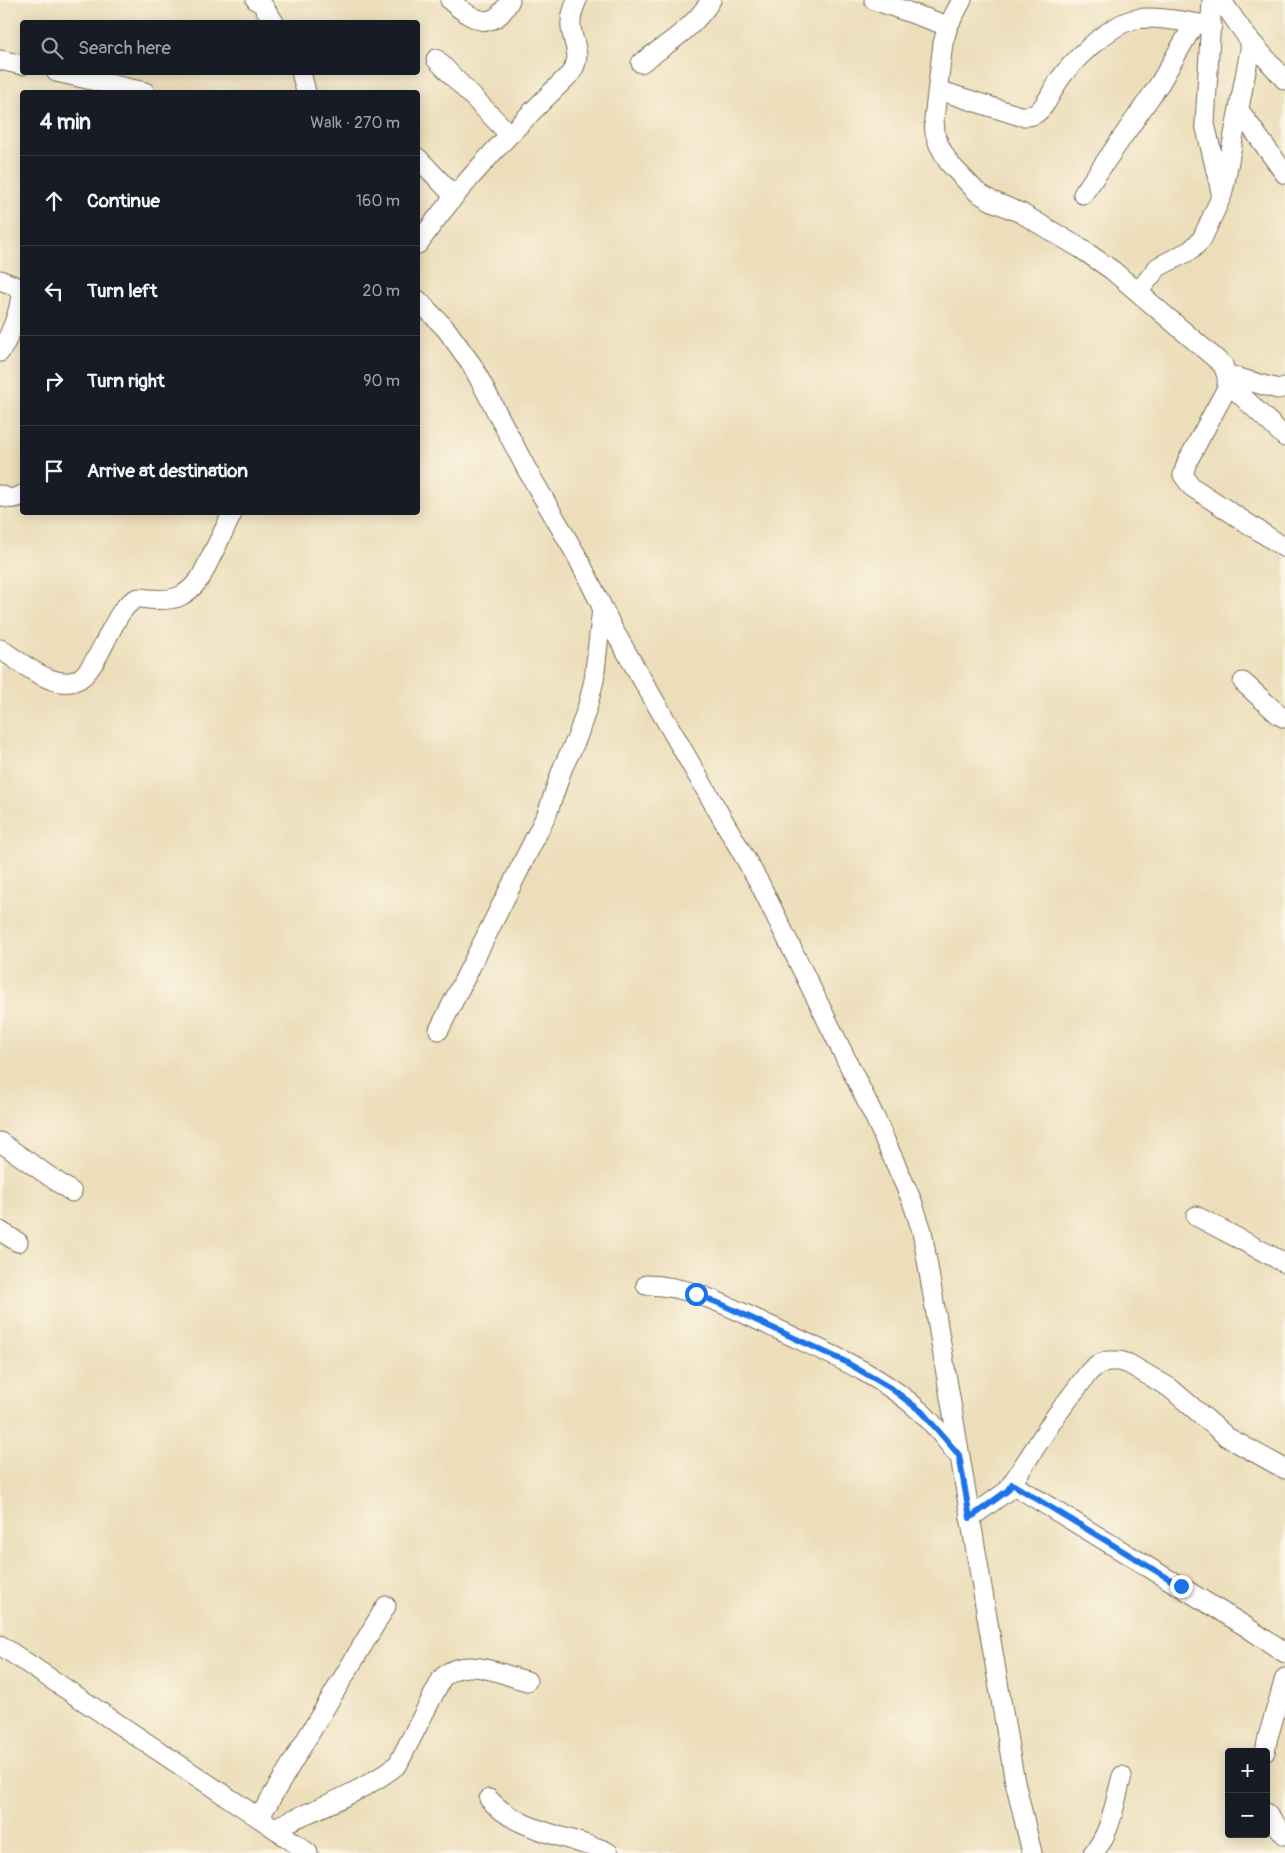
<!DOCTYPE html>
<meta charset="utf-8">
<style>
body{margin:0;font-family:Pangolin,sans-serif;background:#20242c;color:#f1f3f6}
.controls{position:absolute;right:15px;bottom:15px;display:grid;overflow:hidden;border-radius:5px;box-shadow:0 2px 12px #0003}
.controls button{width:45px;height:45px;display:grid;place-items:center;padding:0;border:0;border-bottom:1px solid #363941;background:#171b24;color:#f1f3f6;font:25px sans-serif}
.stop{position:absolute;width:15px;height:15px;margin:-11px;border:4px solid #1a73e8;border-radius:50%;background:#fff}
.stop.end{background:#1a73e8;border-color:#fff;box-shadow:0 1px 5px #0008}
.list{margin:0;padding:0;list-style:none}
h2{display:flex;justify-content:space-between;align-items:center;height:65px;margin:0;padding:0 20px;font-size:21px}
h2 small{font-size:16px;font-weight:400;color:#9ea1a6}
.list li{display:grid;grid-template-columns:32px 1fr auto;gap:15px;align-items:center;box-sizing:border-box;height:90px;padding:0 20px;border-top:1px solid #363941}
.list b{display:block;font-size:19px;white-space:nowrap}
.list em{font-size:16px;font-style:normal;color:#9ea1a6}
.icon{flex:none;width:28px;height:28px;fill:none;stroke:currentColor;stroke-width:2;stroke-linecap:round;stroke-linejoin:round}
.map{position:relative;flex:none;width:1285px;height:1853px;overflow:hidden}
.search{position:absolute;background:#171b24;box-shadow:0 2px 12px #0003;left:20px;top:20px;width:400px;height:55px;display:flex;align-items:center;gap:12px;box-sizing:border-box;padding:0 18px;border-radius:5px;color:#9ea1a6;font-size:19px}
.panel{position:absolute;background:#171b24;box-shadow:0 2px 12px #0003;left:20px;top:90px;width:400px;height:425px;border-radius:5px}
.map>svg:first-child{display:block}
</style>
<div class="map">
<svg width="1285" height="1853" viewBox="0 0 1285 1853">
<rect width="100%" height="100%" fill="#fcf5e5"/>
<filter id="ink" filterUnits="userSpaceOnUse"><feTurbulence type="fractalNoise" baseFrequency=".02" numOctaves="2"/><feDisplacementMap in="SourceGraphic" scale="10" xChannelSelector="R" yChannelSelector="G"/><feConvolveMatrix kernelMatrix="1 2 1 2 8 2 1 2 1" color-interpolation-filters="sRGB"/></filter>
<filter id="wash" filterUnits="userSpaceOnUse"><feTurbulence type="fractalNoise" baseFrequency=".0096" numOctaves="4" result="noise"/><feDisplacementMap in="SourceGraphic" scale="20" xChannelSelector="R" yChannelSelector="G"/><feGaussianBlur stdDeviation="1.12" result="paint"/><feColorMatrix in="noise" values="0 0 0 0 0 0 0 0 0 0 0 0 0 0 0 0 0 1.4 0 .05"/><feComposite in="paint" operator="in"/></filter>
<g filter="url(#wash)">
<rect width="100%" height="100%" fill="#ecdeba"/>
</g>
<g filter="url(#ink)">
<g fill="none" stroke-linecap="round" stroke-linejoin="round">
<defs>
<g id="minor">
<path d="M256 0 262 4 274 22"/>
<path d="M450 0C455 6 462 10 469 15 489 27 500 19 510 0"/>
<path d="M874 0 948 26"/>
<path d="M962 0 948 26 943 43 934 119 935 133 939 145 949 163 977 192 992 201 1021 213 1080 248 1112 270 1223 365 1228 379 1227 388 1187 462 1183 475 1192 487 1285 548"/>
<path d="M1212 0 1205 124 1221 192"/>
<path d="M1221 0 1247 37 1285 80"/>
<path d="M436 59 509 134"/>
<path d="M0 60 22 65"/>
<path d="M641 63C667 44 694 28 711 0"/>
<path d="M56 72 145 92"/>
<path d="M301 72 306 92"/>
<path d="M938 90 1020 116C1025 116 1030 117 1035 114 1045 108 1051 93 1057 83 1071 62 1107 27 1132 20 1151 14 1191 23 1212 26"/>
<path d="M1239 110 1285 174"/>
<path d="M418 158 454 196"/>
<path d="M1083 194 1160 83 1194 24"/>
<path d="M418 244C462 181 516 127 571 73 583 55 573 45 571 27 570 17 573 9 577 0"/>
<path d="M0 280 15 286 21 293C20 312 10 336 0 352"/>
<path d="M1138 292 1158 267 1191 250 1202 239 1222 195 1225 182 1250 50V40"/>
<path d="M418 300 446 329 472 365 526 468 578 558 613 629 760 884 876 1120 912 1201 922 1231 1014 1777 1032 1853"/>
<path d="M1227 375 1278 389 1285 387"/>
<path d="M1227 382 1285 437"/>
<path d="M0 495C8 499 14 500 22 495"/>
<path d="M0 649C20 661 61 698 84 675 96 663 103 645 111 630 117 619 123 606 134 600 138 597 143 598 148 599 174 601 185 599 201 577L233 512"/>
<path d="M1243 682 1279 715 1285 718"/>
<path d="M439 1030 547 814 563 767 577 738 588 705 594 680 602 608"/>
<path d="M0 1142 72 1192"/>
<path d="M1196 1216 1285 1263"/>
<path d="M0 1231 18 1242"/>
<path d="M646 1285C692 1285 735 1310 777 1329 827 1353 880 1374 921 1412 935 1424 946 1441 958 1455"/>
<path d="M1012 1484 1245 1626 1285 1653"/>
<path d="M970 1518 1007 1491 1055 1417 1089 1372 1097 1365 1107 1361H1120L1129 1364 1170 1388 1227 1437 1285 1469"/>
<path d="M0 1645 274 1828 308 1853"/>
<path d="M1265 1752 1268 1737 1285 1678"/>
<path d="M489 1799C513 1826 551 1833 584 1844 592 1847 602 1848 609 1853"/>
<path d="M1266 1813 1285 1835"/>
<path d="M259 1818 386 1606"/>
<path d="M274 1828C311 1811 368 1790 398 1764L442 1678C464 1655 500 1674 527 1681"/>
<path d="M1093 1853C1111 1834 1115 1801 1122 1776"/>
</g>
</defs>
<use href="#minor" stroke="#796955" stroke-width="21"/>
<use href="#minor" stroke="#fff" stroke-width="19"/>
</g>
</g>
<g fill="none" stroke-linecap="round" stroke-linejoin="round" filter="url(#ink)">
<path stroke="#1a73e8" stroke-width="6" d="M696 1294 721 1304 844 1361 892 1389 922 1412 959 1455 970 1518 1007 1491 1012 1484 1181 1586"/>
</g>
</svg>
<div class="controls">
<button>+</button>
<button>−</button>
</div>
<div class="stop" style="left:696px;top:1294px"></div>
<div class="stop end" style="left:1181px;top:1586px"></div>
<div class="search"><svg class="icon" aria-label="search" viewBox="0 0 24 24"><circle cx="10" cy="10" r="6"/><path d="M15 15l6 6"/></svg>Search here</div>
<section class="panel">
<h2>4 min<small>Walk · 270 m</small></h2>
<ul class="list">
<li><svg class="icon" aria-label="ahead" viewBox="0 0 24 24"><path d="M12 20V5M6 11l6-6 6 6"/></svg><div><b>Continue</b></div><em>160 m</em></li>
<li><svg class="icon" aria-label="left" viewBox="0 0 24 24"><path d="M17 20v-9H6M10 6l-5 5 5 5"/></svg><div><b>Turn left</b></div><em>20 m</em></li>
<li><svg class="icon" aria-label="right" viewBox="0 0 24 24"><path d="M7 20v-9h11M14 6l5 5-5 5"/></svg><div><b>Turn right</b></div><em>90 m</em></li>
<li><svg class="icon" aria-label="arrive" viewBox="0 0 24 24"><path d="M6 21V4h12l-3 4 3 4H6"/></svg><div><b>Arrive at destination</b></div></li>
</ul>
</section>
</div>
